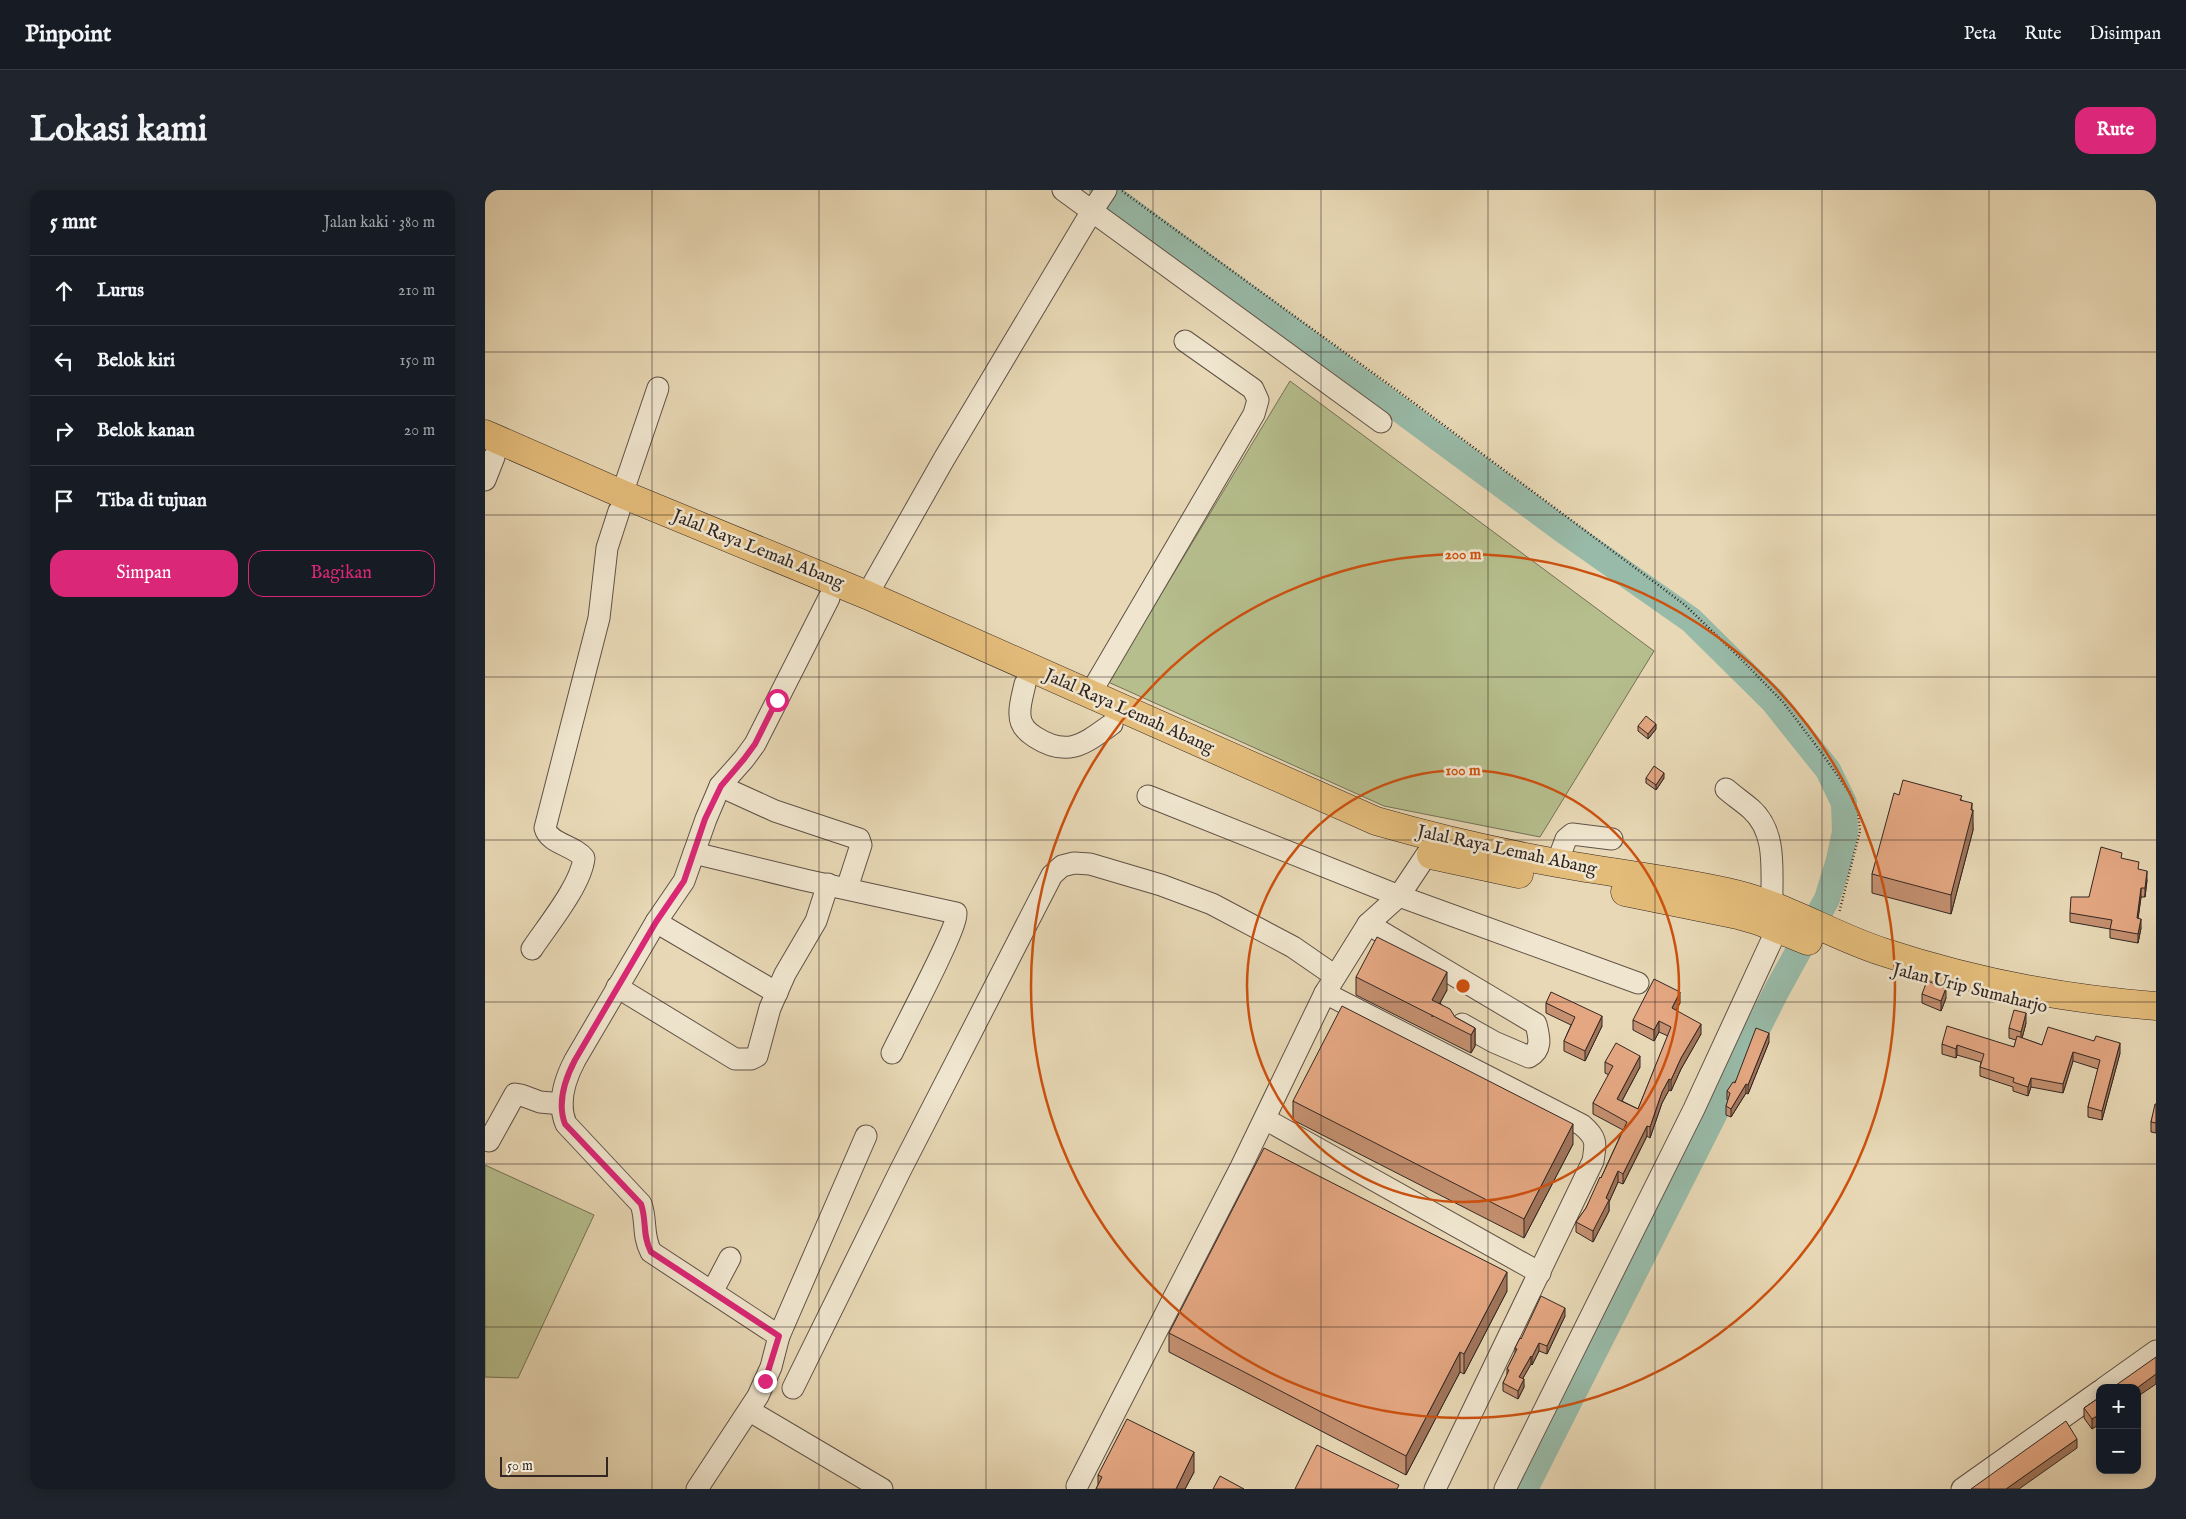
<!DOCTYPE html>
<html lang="id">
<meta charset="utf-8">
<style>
body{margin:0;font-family:"IM FELL English",serif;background:#20242c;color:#f1f3f6}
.controls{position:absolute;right:15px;bottom:15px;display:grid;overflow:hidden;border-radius:10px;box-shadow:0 2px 12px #0003}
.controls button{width:45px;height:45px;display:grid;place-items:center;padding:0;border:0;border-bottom:1px solid #363941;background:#171b24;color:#f1f3f6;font:25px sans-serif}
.scale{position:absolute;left:15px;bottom:12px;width:108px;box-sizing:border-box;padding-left:5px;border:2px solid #332622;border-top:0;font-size:14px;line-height:18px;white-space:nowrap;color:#332622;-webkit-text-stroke:4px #f0e6cf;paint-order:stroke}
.stop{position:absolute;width:15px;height:15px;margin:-11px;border:4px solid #db2777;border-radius:50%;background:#fff}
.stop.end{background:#db2777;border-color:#fff;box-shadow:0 1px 5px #0008}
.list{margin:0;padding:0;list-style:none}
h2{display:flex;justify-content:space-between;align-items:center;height:65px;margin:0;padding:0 20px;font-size:21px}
h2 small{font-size:16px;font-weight:400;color:#9ea1a6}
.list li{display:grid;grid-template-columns:32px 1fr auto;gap:15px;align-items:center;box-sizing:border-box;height:70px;padding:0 20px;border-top:1px solid #363941}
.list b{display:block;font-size:19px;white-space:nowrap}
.list em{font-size:16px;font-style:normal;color:#9ea1a6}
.actions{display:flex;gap:10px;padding:15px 20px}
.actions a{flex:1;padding:11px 0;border:1px solid #db2777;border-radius:15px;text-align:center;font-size:18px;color:#db2777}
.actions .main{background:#db2777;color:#fff}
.icon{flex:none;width:28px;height:28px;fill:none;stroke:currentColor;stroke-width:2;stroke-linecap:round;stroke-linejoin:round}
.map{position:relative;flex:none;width:1671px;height:1299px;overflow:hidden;border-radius:15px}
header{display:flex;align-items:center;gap:30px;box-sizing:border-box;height:70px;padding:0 25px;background:#171b24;border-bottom:1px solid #363941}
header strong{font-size:24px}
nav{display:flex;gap:28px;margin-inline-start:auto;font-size:18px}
.intro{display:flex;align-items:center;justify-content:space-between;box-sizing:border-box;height:120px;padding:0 30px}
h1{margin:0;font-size:35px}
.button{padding:12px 22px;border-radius:15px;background:#db2777;color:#fff;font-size:18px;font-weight:700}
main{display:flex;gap:30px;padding:0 30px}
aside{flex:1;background:#171b24;border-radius:15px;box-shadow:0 2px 12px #0003}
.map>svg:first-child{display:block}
</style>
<header>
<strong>Pinpoint</strong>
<nav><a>Peta</a><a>Rute</a><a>Disimpan</a></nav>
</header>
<div class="intro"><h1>Lokasi kami</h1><a class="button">Rute</a></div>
<main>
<aside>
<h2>5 mnt<small>Jalan kaki · 380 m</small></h2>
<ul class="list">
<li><svg class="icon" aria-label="ahead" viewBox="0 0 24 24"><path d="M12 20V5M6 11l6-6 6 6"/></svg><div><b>Lurus</b></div><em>210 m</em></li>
<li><svg class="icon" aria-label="left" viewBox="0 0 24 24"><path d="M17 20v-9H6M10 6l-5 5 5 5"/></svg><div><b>Belok kiri</b></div><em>150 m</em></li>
<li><svg class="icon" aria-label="right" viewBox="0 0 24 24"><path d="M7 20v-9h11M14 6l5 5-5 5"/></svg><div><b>Belok kanan</b></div><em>20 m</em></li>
<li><svg class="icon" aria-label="arrive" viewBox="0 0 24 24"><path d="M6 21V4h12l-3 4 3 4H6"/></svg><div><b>Tiba di tujuan</b></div></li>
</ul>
<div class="actions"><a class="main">Simpan</a><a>Bagikan</a></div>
</aside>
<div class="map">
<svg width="1671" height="1299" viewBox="0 0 1671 1299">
<rect width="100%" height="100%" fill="#e8d8b5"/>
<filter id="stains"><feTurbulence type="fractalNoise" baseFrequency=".004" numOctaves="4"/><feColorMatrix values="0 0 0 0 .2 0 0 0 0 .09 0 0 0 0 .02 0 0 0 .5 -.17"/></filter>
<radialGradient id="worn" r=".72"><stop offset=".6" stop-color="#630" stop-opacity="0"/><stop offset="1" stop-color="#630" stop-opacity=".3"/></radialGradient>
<g fill="#b6be8d" stroke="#747258">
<path d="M805 191 1169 461 1055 647 899 616 623 492Z"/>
<path d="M0 975 109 1025 33 1188 0 1187Z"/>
</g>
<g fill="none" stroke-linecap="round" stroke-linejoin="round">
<path stroke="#98bba9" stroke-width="26" d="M617 0 1075 338 1206 430 1288 511 1343 580 1359 613 1360 642 1354 670 1342 709 1292 800 1040 1299"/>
<defs>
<g id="minor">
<path d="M578 0 896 232"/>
<path d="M0 290 9 267"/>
<path d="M137 304 173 198"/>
<path d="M382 405 459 269 607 21 621 0"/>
<path d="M540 494C538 504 534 515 535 525 535 535 542 542 550 547 583 568 599 554 627 534"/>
<path d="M605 504 769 224 773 210 768 199 700 151"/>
<path d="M235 596 290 621 374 649 376 655 362 698"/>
<path d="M1241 599C1249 606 1258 612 1266 619 1293 643 1286 682 1287 715"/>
<path d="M663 606 914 706 1153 793"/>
<path d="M209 663 320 690 471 723C474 735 416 844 407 863"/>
<path d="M1072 673 1081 649 1087 644 1127 649"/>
<path d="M171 732 292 803"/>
<path d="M883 734 1051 834C1054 847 1058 859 1044 867L1009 852 977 834"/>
<path d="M47 759C63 735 96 695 99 668 89 655 64 654 60 638L114 428 122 358 134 321"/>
<path d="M132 797 250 869H266L272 866 285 818 300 784 331 731 343 694"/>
<path d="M840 803 1097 935C1112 948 1111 952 1108 971L950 1299"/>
<path d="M780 929 1055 1083"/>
<path d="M4 951 30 904 36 905 55 912 77 914"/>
<path d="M227 1102 245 1068"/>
<path d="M294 1146 381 946"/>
<path d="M308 1198 415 981 567 685 577 676 589 673 605 674 676 695 727 714 808 757 850 786"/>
<path d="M1619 1198 1671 1161"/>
<path d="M265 1221 397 1299"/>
<path d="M592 1296 756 977 840 803 883 734 914 706 942 664"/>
<path d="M212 1299 273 1206 286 1177 294 1146 166 1062C157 1045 162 1031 156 1014L81 934C72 913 80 889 90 870L171 732 199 691 221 629 235 596 259 569 270 554 344 408"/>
<path d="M1020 1299 1209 919 1292 739"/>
<path d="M1477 1299 1615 1201"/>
</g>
<g id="highway">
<path d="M0 244 137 304 382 405 891 631C950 648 1011 662 1072 673 1132 684 1193 690 1251 704 1303 717 1348 746 1398 762 1486 791 1578 809 1671 816"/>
<path d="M946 665 1034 684"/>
<path d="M1140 702 1253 725 1274 731 1323 751"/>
</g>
</defs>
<use href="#minor" stroke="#605247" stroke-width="23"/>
<use href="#highway" stroke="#332622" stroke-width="29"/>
<path stroke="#332622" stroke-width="2.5" stroke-dasharray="1 2.5" stroke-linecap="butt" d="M637 1 917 204 1200 415 1255 468 1298 512 1336 562 1365 603 1373 622 1375 641 1354 723"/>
<use href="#minor" stroke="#f0e6cf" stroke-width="21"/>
<use href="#highway" stroke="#e4bc7a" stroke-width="28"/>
</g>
<g fill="#c49070" stroke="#332622">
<path d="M1153 536 1171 539 1163 549 1153 541Z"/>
<path d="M1161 588H1179L1171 600 1161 593Z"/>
<path d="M1414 605 1477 610 1487 620 1488 640 1466 724 1387 703V684Z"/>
<path d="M1637 669 1654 680 1662 690 1660 707H1656L1653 728 1656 738 1653 753 1625 748V739L1585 732V723L1604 707Z"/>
<path d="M871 787 962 800 955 813 970 827 990 838V856L986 863 871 805Z"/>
<path d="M1437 804 1461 808 1456 821 1437 813Z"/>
<path d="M1061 813 1117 836 1100 871 1079 861V851L1086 835 1061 823Z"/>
<path d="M1195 813 1191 820 1216 844 1196 879 1186 901 1184 900 1177 913 1165 948 1162 946 1138 994 1133 992 1124 1012V1021L1108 1052 1091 1042V1032L1101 1018 1116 988 1138 940 1108 924V913L1124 885 1120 883V872L1155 877 1137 911 1153 919 1183 846 1174 842 1169 851 1148 840V830Z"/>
<path d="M1541 833 1537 848 1557 855 1635 863 1617 930 1603 927V917L1613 879 1588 871 1578 903 1546 897 1543 906 1528 901V897L1495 886V877L1496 872 1472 865 1471 868 1457 864V854L1529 857 1531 850 1524 848V838Z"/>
<path d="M1284 852 1263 904 1261 903 1246 927 1241 925V916L1243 911 1242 910V901Z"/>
<path d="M808 911 1088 954 1039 1048 808 930Z"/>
<path d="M1671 914V943L1666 942V932Z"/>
<path d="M1022 1101 979 1184 975 1182 921 1285 684 1162V1143Z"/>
<path d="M1080 1126 1062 1164 1054 1161 1047 1175 1046 1174 1038 1188 1039 1197 1033 1209 1018 1201V1193L1022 1185V1179L1030 1163V1158L1036 1149Z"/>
<path d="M1615 1207 1607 1239 1599 1228V1218Z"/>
<path d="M709 1282 700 1299H611L613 1295V1285Z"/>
</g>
<g fill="#a0755b" stroke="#332622">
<path d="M1171 534V539L1163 549V544Z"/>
<path d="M1179 583V588L1171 600V595Z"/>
<path d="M1487 613V624L1488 620V640L1466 724V705Z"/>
<path d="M1662 681V690L1660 707V698Z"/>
<path d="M1656 698V707L1652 737V728Z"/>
<path d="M1656 729V738L1653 753V744Z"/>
<path d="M962 782V800L947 827V810Z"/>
<path d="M1461 798V808L1456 821V811Z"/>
<path d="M1195 802V813L1187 828V818Z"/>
<path d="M1541 823V833L1536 852V842Z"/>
<path d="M1117 826V836L1100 871V861Z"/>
<path d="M1174 831V842L1169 851V840Z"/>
<path d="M1216 834V844L1196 879 1186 901V890L1196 868Z"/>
<path d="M990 838V856L986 863V845Z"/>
<path d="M1284 843V852L1263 904V895Z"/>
<path d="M1635 853V863L1617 930V921Z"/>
<path d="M1472 855V865L1471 868V859Z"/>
<path d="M1588 862V871L1578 903V894Z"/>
<path d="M1155 866V877L1132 920V909Z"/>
<path d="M1546 888V897L1543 906V897Z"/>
<path d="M1184 889V900L1177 913 1165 948V937L1177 902Z"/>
<path d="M1261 894V903L1246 927V919Z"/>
<path d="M1088 934V954L1039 1048V1029Z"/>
<path d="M1162 936V946L1138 994V984Z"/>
<path d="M1133 981V992L1124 1012V1021L1108 1052V1041L1121 1008Z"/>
<path d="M1022 1082V1101L979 1184V1164Z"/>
<path d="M1080 1118V1126L1062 1164V1156Z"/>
<path d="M1054 1153V1161L1047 1175V1167Z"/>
<path d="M975 1162V1182L921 1285V1266Z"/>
<path d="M1046 1166V1174L1034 1195V1187Z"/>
<path d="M1671 1184V1194L1652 1207V1198Z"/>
<path d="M1039 1189V1197L1033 1209V1201Z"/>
<path d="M1615 1224V1234L1607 1239V1229Z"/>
<path d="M1592 1249V1258L1534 1299H1521Z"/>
<path d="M709 1262V1282L700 1299H691Z"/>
</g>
<g fill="#e4a782" stroke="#332622">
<path d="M1161 526 1171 534 1163 544 1153 536Z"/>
<path d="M1169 576 1179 583 1171 595 1161 588Z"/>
<path d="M1418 590 1477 606 1475 610 1487 613 1486 620H1488L1466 705 1387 684 1409 603 1414 605Z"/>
<path d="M1616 657 1637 663 1636 668 1654 672 1653 679 1662 681 1660 698H1656L1652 728 1656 729 1653 744 1625 739 1627 730 1585 723 1586 707H1604Z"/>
<path d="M892 747 962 782 947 810 965 819 970 827 990 838 986 845 871 787Z"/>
<path d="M1169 789 1195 802 1187 818 1216 834 1196 868 1186 890 1184 889 1177 902 1165 937 1162 936 1138 984 1133 981 1121 1008 1124 1010 1108 1041 1091 1032 1101 1018 1115 987 1116 988 1142 932 1108 913 1128 876 1120 872 1131 853 1155 866 1132 909 1153 919 1186 837 1174 831 1169 840 1148 830Z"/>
<path d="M1442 791 1461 798 1456 811 1437 804Z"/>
<path d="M1066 802 1117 826 1100 861 1079 851 1090 827 1061 813Z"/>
<path d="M857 816 1088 934 1039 1029 808 911Z"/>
<path d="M1529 820 1541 823 1536 842 1524 838Z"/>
<path d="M1462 836 1529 857 1532 846 1557 855 1563 837 1609 851 1611 846 1635 853 1617 921 1603 917 1615 870 1588 862 1578 894 1546 888 1543 897 1528 892 1529 888 1495 877 1499 864 1472 855 1471 859 1457 854Z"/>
<path d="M1271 838 1284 843 1263 895 1261 894 1246 919 1241 916 1245 903 1242 901 1248 892 1250 893Z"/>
<path d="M1670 914H1671V933L1666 932Z"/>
<path d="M779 958 1022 1082 979 1164 975 1162 921 1266 684 1143Z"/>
<path d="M1056 1106 1080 1118 1062 1156 1054 1153 1047 1167 1046 1166 1034 1187 1039 1189 1033 1201 1018 1193 1024 1180 1022 1179 1032 1159 1030 1158 1035 1148 1036 1149Z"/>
<path d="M1671 1167V1184L1652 1198H1627Z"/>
<path d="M1615 1207V1224L1607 1229 1599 1218Z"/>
<path d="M642 1229 709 1262 691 1299H611L617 1287 613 1285Z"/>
<path d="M1581 1231 1592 1249 1521 1299H1486Z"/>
<path d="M832 1255 914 1295 912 1299H810Z"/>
<path d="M735 1286 759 1299H728Z"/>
</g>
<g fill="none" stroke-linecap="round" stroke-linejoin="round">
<path stroke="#db2777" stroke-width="6" d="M280 1191 294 1146 166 1062C157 1045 162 1031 156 1014L80 934C72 913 80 889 90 870L171 732 199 691 220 629 236 596 259 569 270 554 292 510"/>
</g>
<path fill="none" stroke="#332622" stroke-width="1" stroke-opacity="0.55" d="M167 0V1299M334 0V1299M501 0V1299M668 0V1299M836 0V1299M1003 0V1299M1170 0V1299M1337 0V1299M1504 0V1299M0 162H1671M0 325H1671M0 487H1671M0 650H1671M0 812H1671M0 974H1671M0 1137H1671"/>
<g fill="none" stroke="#cd510f" stroke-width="2.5">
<circle cx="978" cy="796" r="216"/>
<circle cx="978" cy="796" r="432"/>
</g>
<g text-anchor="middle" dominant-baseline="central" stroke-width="5" stroke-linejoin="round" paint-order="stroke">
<g font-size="18" fill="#332622" stroke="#f0e6cf">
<text transform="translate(273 360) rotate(22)">Jalal Raya Lemah Abang</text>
<text transform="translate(644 522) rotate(24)">Jalal Raya Lemah Abang</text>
<text transform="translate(1022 661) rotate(12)">Jalal Raya Lemah Abang</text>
<text transform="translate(1485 799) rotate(14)">Jalan Urip Sumaharjo</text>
</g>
</g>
<circle cx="978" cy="796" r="8" fill="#cd510f" stroke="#f0e6cf" stroke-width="2.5"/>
<g font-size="15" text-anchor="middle" font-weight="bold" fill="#cd510f" stroke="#f0e6cf" stroke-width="5" stroke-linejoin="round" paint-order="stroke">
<text x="978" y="369">200 m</text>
<text x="978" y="585">100 m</text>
</g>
<rect width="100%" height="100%" filter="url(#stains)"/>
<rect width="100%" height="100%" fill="url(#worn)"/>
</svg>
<div class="controls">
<button>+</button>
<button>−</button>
</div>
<div class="scale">50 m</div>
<div class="stop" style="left:292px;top:510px"></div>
<div class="stop end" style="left:280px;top:1191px"></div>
</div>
</main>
